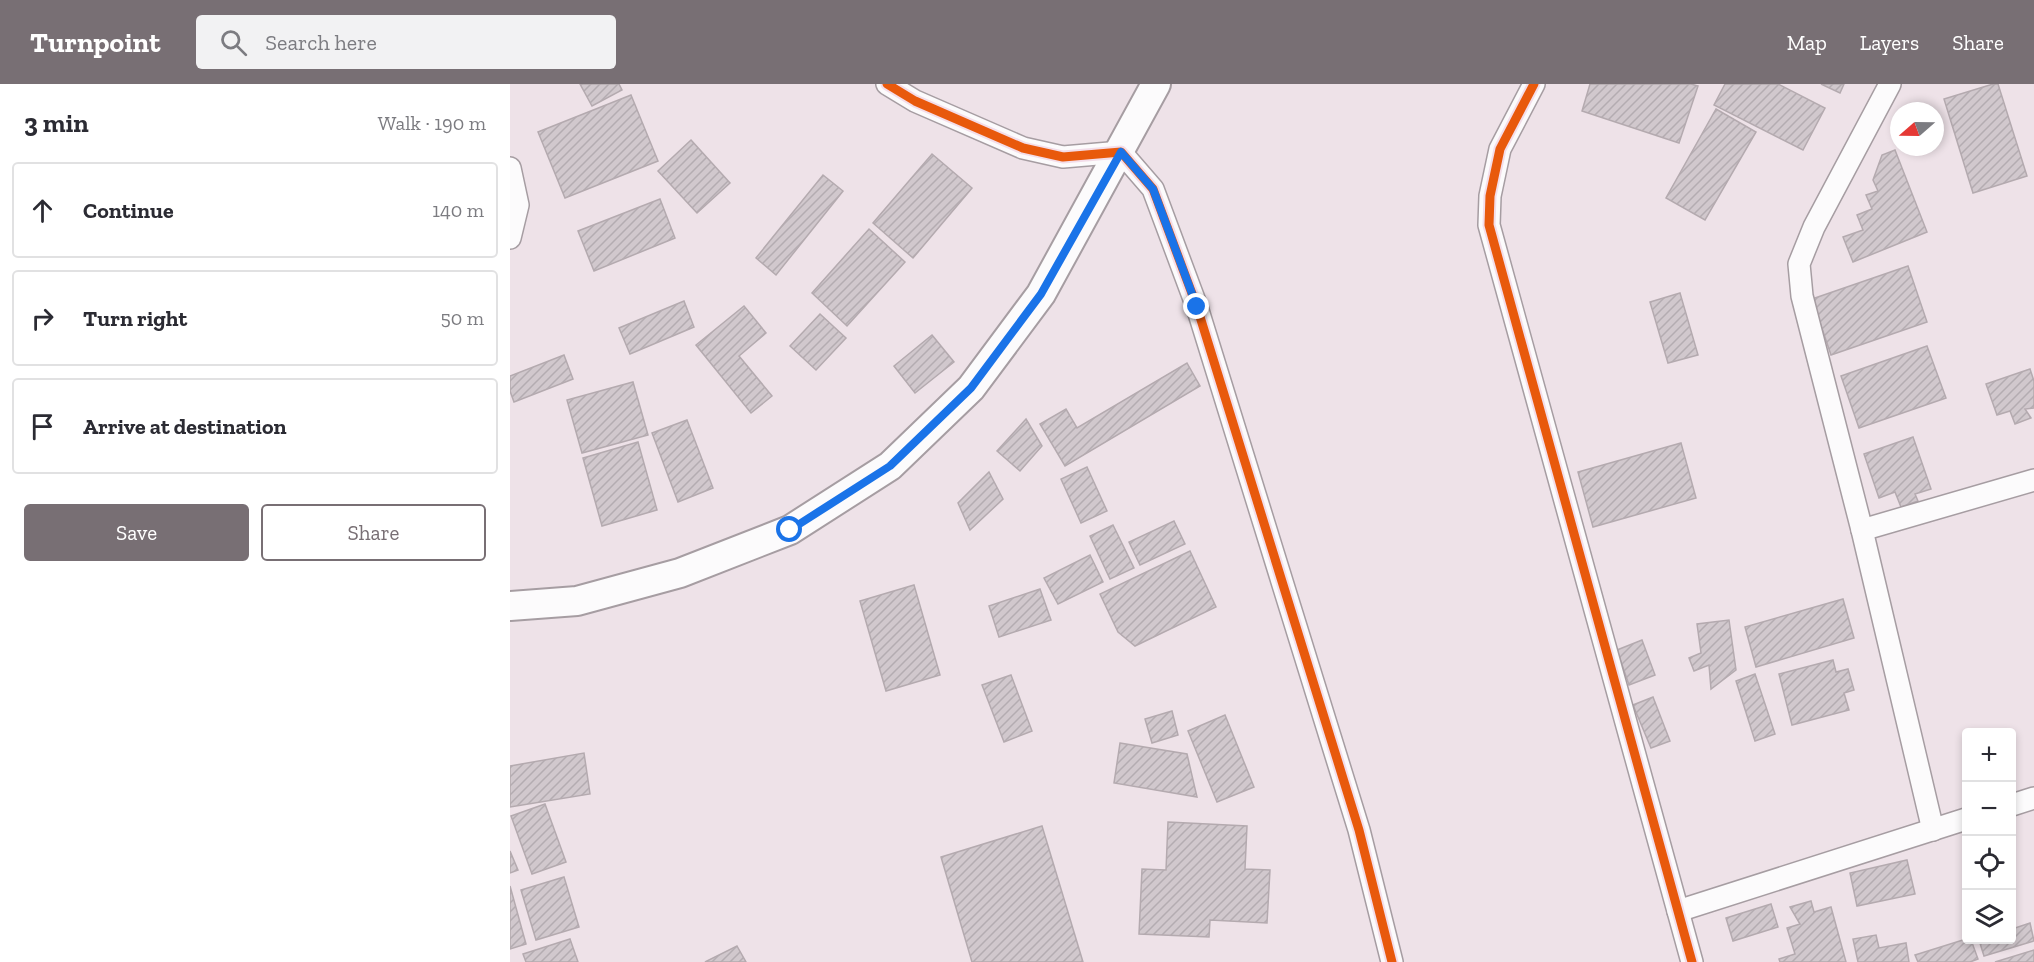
<!DOCTYPE html>
<meta charset="utf-8">
<style>
body{margin:0;font-family:"Zilla Slab",serif;background:#f2f2f3;color:#2b2b33}
.controls{position:absolute;right:18px;bottom:18px;display:grid;overflow:hidden;border-radius:6px;box-shadow:0 3px 9px #0003}
.controls button{width:54px;height:54px;display:grid;place-items:center;padding:0;border:0;border-bottom:2px solid #e1e1e2;background:#fff;color:#2b2b33;font:30px sans-serif}
.compass{position:absolute;left:1380px;top:18px;width:54px;height:54px;border-radius:50%;background:#fff;box-shadow:0 3px 9px #0003;rotate:250deg}
.stop{position:absolute;width:18px;height:18px;margin:-14px;border:4px solid #1a73e8;border-radius:50%;background:#fff}
.stop.end{background:#1a73e8;border-color:#fff;box-shadow:0 2px 6px #0008}
.list{margin:0;padding:0;list-style:none}
h2{display:flex;justify-content:space-between;align-items:center;height:78px;margin:0;padding:0 24px;font-size:26px}
h2 small{font-size:20px;font-weight:400;color:#7c7c81}
.list li{display:grid;grid-template-columns:39px 1fr auto;gap:18px;align-items:center;box-sizing:border-box;height:96px;margin:0 12px 12px;padding:0 12px;border:2px solid #e1e1e2;border-radius:6px}
.list b{display:block;font-size:22px;white-space:nowrap}
.list em{font-size:20px;font-style:normal;color:#7c7c81}
.actions{display:flex;gap:12px;padding:18px 24px}
.actions a{flex:1;padding:14px 0;border:2px solid #786f74;border-radius:6px;text-align:center;font-size:21px;color:#786f74}
.actions .main{background:#786f74;color:#fff}
.icon{flex:none;width:33px;height:33px;fill:none;stroke:currentColor;stroke-width:2;stroke-linecap:round;stroke-linejoin:round}
.map{position:relative;flex:none;width:1524px;height:878px;overflow:hidden}
header{display:flex;align-items:center;gap:36px;box-sizing:border-box;height:84px;padding:0 30px;background:#786f74;color:#fff}
header strong{font-size:28px}
nav{display:flex;gap:33px;margin-inline-start:auto;font-size:21px}
.search{width:420px;height:54px;background:#f2f2f3;display:flex;align-items:center;gap:15px;box-sizing:border-box;padding:0 21px;border-radius:6px;color:#7c7c81;font-size:22px}
main{display:flex}
aside{flex:1;background:#fff}
.map>svg:first-child{display:block}
</style>
<header>
<strong>Turnpoint</strong>
<div class="search"><svg class="icon" aria-label="search" viewBox="0 0 24 24"><circle cx="10" cy="10" r="6"/><path d="M15 15l6 6"/></svg>Search here</div>
<nav><a>Map</a><a>Layers</a><a>Share</a></nav>
</header>
<main>
<aside>
<h2>3 min<small>Walk · 190 m</small></h2>
<ul class="list">
<li><svg class="icon" aria-label="ahead" viewBox="0 0 24 24"><path d="M12 20V5M6 11l6-6 6 6"/></svg><div><b>Continue</b></div><em>140 m</em></li>
<li><svg class="icon" aria-label="right" viewBox="0 0 24 24"><path d="M7 20v-9h11M14 6l5 5-5 5"/></svg><div><b>Turn right</b></div><em>50 m</em></li>
<li><svg class="icon" aria-label="arrive" viewBox="0 0 24 24"><path d="M6 21V4h12l-3 4 3 4H6"/></svg><div><b>Arrive at destination</b></div></li>
</ul>
<div class="actions"><a class="main">Save</a><a>Share</a></div>
</aside>
<div class="map">
<svg width="1524" height="878" viewBox="0 0 1524 878">
<defs>
<pattern id="building-hatch" width="6" height="6" patternUnits="userSpaceOnUse" patternTransform="scale(1.5)"><rect width="6" height="6" fill="#d1c8cd"/><path d="M-1 1l2-2M0 6l6-6M5 7l2-2" fill="none" stroke="#b4acb1"/></pattern>
</defs>
<rect width="100%" height="100%" fill="#eee2e8"/>
<g fill="url(#building-hatch)" stroke="#b4aaaf" stroke-width="1.5">
<path d="M70 0H109L112 6 82 22Z"/>
<path d="M1080 0H1181L1188 2 1169 59 1072 27Z"/>
<path d="M1215 0H1268L1315 24 1293 66 1204 21Z"/>
<path d="M1311 0H1334L1330 9Z"/>
<path d="M1483 0H1488L1517 92 1463 109 1434 15Z"/>
<path d="M121 11 148 77 55 114 28 48Z"/>
<path d="M1206 25 1246 48 1195 136 1156 114Z"/>
<path d="M181 56 220 99 187 129 148 87Z"/>
<path d="M1385 66 1417 148 1343 178 1333 153 1353 146 1347 131 1362 125 1356 111 1368 107 1363 96 1372 71Z"/>
<path d="M422 70 462 104 403 174 363 139Z"/>
<path d="M313 91 333 107 266 191 246 174Z"/>
<path d="M150 115 165 154 84 187 68 147Z"/>
<path d="M359 145 395 178 337 242 302 209Z"/>
<path d="M1398 182 1417 238 1321 271 1302 215Z"/>
<path d="M1170 209 1188 271 1158 279 1140 218Z"/>
<path d="M174 217 184 243 120 270 109 244Z"/>
<path d="M234 222 256 249 229 272 262 312 241 329 186 261Z"/>
<path d="M310 230 336 254 306 286 280 262Z"/>
<path d="M422 251 444 278 405 309 384 282Z"/>
<path d="M1417 262 1436 314 1349 344 1331 292Z"/>
<path d="M54 271 63 295 4 318 0 307V292Z"/>
<path d="M677 279 690 302 555 382 530 340 556 325 567 344Z"/>
<path d="M1520 285 1524 297V324L1515 325 1521 334 1505 340 1500 327 1487 331 1476 300Z"/>
<path d="M123 298 138 351 72 369 57 316Z"/>
<path d="M516 335 532 362 510 387 487 367Z"/>
<path d="M177 336 203 404 168 418 142 349Z"/>
<path d="M1403 353 1421 405 1405 410 1408 417 1391 423 1385 408 1369 414 1354 370Z"/>
<path d="M128 358 147 426 92 442 73 374Z"/>
<path d="M1171 359 1186 414 1083 443 1068 388Z"/>
<path d="M577 383 597 427 571 439 551 395Z"/>
<path d="M479 388 493 415 460 446 448 419Z"/>
<path d="M664 437 675 460 630 481 619 458Z"/>
<path d="M603 441 624 484 600 495 580 452Z"/>
<path d="M680 467 706 523 625 562 608 548 590 510Z"/>
<path d="M580 471 593 498 548 520 534 494Z"/>
<path d="M404 501 430 591 376 607 350 517Z"/>
<path d="M530 505 541 536 489 553 479 522Z"/>
<path d="M1333 515 1344 554 1246 583 1235 543Z"/>
<path d="M1219 536 1226 586 1201 605 1199 581 1184 587 1179 574 1191 569 1187 540Z"/>
<path d="M1132 556 1145 591 1119 601 1107 566Z"/>
<path d="M1323 576 1326 588 1338 585 1344 606 1334 609 1339 626 1282 641 1269 590Z"/>
<path d="M1245 590 1265 650 1245 657 1226 597Z"/>
<path d="M501 591 522 647 494 658 472 601Z"/>
<path d="M1143 613 1160 657 1141 664 1123 621Z"/>
<path d="M662 627 668 651 642 659 635 635Z"/>
<path d="M715 631 744 703 707 718 678 647Z"/>
<path d="M610 659 677 670 687 713 604 699Z"/>
<path d="M74 669 80 710 0 723V682Z"/>
<path d="M35 720 56 778 22 790 1 732Z"/>
<path d="M658 738 737 742 735 785 760 786 757 839 700 836 699 853 629 850 632 785 656 786Z"/>
<path d="M532 742 573 878H462L431 773Z"/>
<path d="M0 767 8 786 0 789Z"/>
<path d="M1397 776 1405 810 1347 822 1340 789Z"/>
<path d="M54 793 69 843 26 856 11 806Z"/>
<path d="M0 802 16 860 0 865Z"/>
<path d="M1301 817 1304 828 1321 823 1336 878H1270L1269 875 1285 870 1277 844 1290 840 1280 823Z"/>
<path d="M1261 820 1268 843 1223 857 1216 834Z"/>
<path d="M1520 839 1524 857 1474 872 1469 856H1502V845Z"/>
<path d="M1366 851 1369 864 1396 859 1399 878H1348L1343 855Z"/>
<path d="M60 855 68 878H16L13 870Z"/>
<path d="M1456 855 1461 856 1468 875 1460 878H1408L1405 871Z"/>
<path d="M227 862 236 878H195Z"/>
<path d="M1524 866V878H1485Z"/>
</g>
<g fill="none" stroke-linecap="round" stroke-linejoin="round">
<defs>
<g id="street">
<path d="M377 0 405 17 513 64 553 73 611 68 643 105 687 223 849 746 882 878"/>
<path d="M1024 0 990 65 980 112 979 141 1182 878"/>
<path d="M1380 0 1304 143 1289 180 1292 212 1352 446 1423 746"/>
<path d="M0 84 8 121 0 154"/>
<path d="M1352 446 1524 396"/>
<path d="M1502 721 1524 714"/>
<path d="M1168 827 1456 735"/>
</g>
<path id="secondary" d="M0 522 67 517 170 489 280 446 380 382 461 304 531 210 646 0"/>
</defs>
<use href="#street" stroke="#a69da2" stroke-width="24"/>
<use href="#secondary" stroke="#a69da2" stroke-width="32"/>
<use href="#street" stroke="#fcfbfc" stroke-width="21"/>
<use href="#secondary" stroke="#fcfbfc" stroke-width="28"/>
<defs>
<g id="cycleway">
<path d="M377 0 405 17 513 64 553 73 611 68 643 105 687 223 849 746 882 878"/>
<path d="M1024 0 990 65 980 112 979 141 1182 878"/>
</g>
</defs>
<use href="#cycleway" stroke="#f3dde9" stroke-width="13"/>
<use href="#cycleway" stroke="#e8590c" stroke-width="9"/>
</g>
<g fill="none" stroke-linecap="round" stroke-linejoin="round">
<path stroke="#1a73e8" stroke-width="8" d="M280 446 380 382 461 304 531 210 611 68 643 105 687 223"/>
</g>
</svg>
<div class="controls">
<button>+</button>
<button>−</button>
<button><svg class="icon" aria-label="locate" viewBox="0 0 24 24"><circle cx="12" cy="12" r="6"/><path d="M12 2v4M12 18v4M2 12h4M18 12h4"/></svg></button>
<button><svg class="icon" aria-label="layers" viewBox="0 0 24 24"><path d="M12 4l9 5-9 5-9-5zM3 14l9 5 9-5"/></svg></button>
</div>
<svg class="compass" viewBox="-18 -18 36 36"><path d="M0-13l5 13h-10z" fill="#e53935"/><path d="M0 13l5-13h-10z" fill="#7c7c81"/></svg>
<div class="stop" style="left:280px;top:446px"></div>
<div class="stop end" style="left:687px;top:223px"></div>
</div>
</main>
